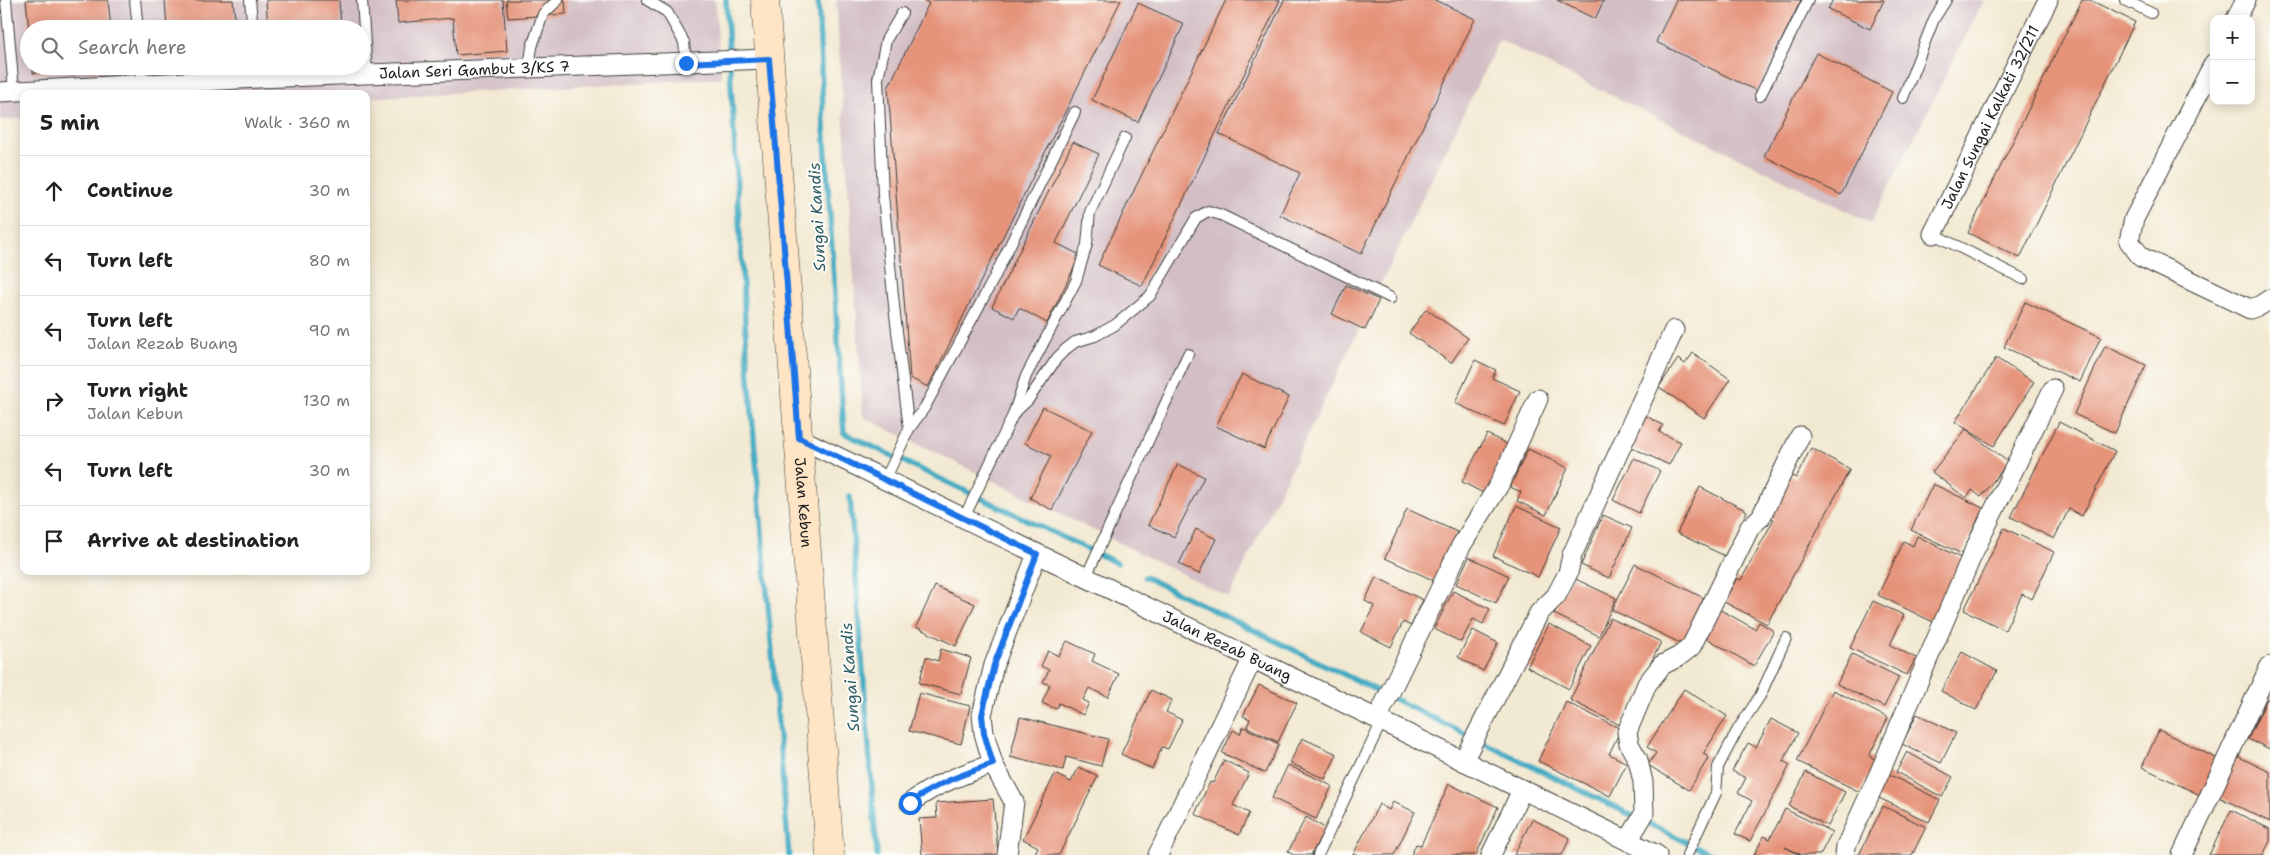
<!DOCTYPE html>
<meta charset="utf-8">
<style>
body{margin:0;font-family:"Shantell Sans",sans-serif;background:#f2f2f2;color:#222}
.controls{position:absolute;right:15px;top:15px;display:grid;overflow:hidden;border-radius:10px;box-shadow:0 2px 12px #0003}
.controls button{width:45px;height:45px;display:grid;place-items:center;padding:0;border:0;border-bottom:1px solid #e0e0e0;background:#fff;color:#222;font:25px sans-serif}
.stop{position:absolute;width:15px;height:15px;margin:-11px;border:4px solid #1a73e8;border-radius:50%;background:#fff}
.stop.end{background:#1a73e8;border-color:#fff;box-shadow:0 1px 5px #0008}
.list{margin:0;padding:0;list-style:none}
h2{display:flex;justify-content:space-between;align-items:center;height:65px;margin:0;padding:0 20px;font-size:21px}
h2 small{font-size:16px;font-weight:400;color:#767676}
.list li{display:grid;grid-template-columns:32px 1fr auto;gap:15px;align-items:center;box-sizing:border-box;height:70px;padding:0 20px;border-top:1px solid #e0e0e0}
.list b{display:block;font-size:19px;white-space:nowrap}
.list p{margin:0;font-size:16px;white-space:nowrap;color:#767676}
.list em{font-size:16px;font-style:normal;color:#767676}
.icon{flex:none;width:28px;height:28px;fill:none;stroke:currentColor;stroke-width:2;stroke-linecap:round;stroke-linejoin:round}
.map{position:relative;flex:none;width:2270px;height:855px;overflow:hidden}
.search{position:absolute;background:#fff;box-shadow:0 2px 12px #0003;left:20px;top:20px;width:350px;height:55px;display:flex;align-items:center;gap:12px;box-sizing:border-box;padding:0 18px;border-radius:28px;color:#767676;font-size:19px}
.panel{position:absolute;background:#fff;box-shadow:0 2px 12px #0003;left:20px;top:90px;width:350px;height:485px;border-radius:10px}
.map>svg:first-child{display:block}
</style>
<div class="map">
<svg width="2270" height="855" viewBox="0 0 2270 855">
<rect width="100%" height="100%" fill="#fdfcf7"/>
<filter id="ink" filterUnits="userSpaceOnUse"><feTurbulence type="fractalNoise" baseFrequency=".02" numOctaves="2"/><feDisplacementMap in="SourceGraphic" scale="10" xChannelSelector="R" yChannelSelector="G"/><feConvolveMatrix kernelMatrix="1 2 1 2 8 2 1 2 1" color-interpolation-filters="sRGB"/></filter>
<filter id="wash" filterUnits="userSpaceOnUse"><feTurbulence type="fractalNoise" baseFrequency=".0096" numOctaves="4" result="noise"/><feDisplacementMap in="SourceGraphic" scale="20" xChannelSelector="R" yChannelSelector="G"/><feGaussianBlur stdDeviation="1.12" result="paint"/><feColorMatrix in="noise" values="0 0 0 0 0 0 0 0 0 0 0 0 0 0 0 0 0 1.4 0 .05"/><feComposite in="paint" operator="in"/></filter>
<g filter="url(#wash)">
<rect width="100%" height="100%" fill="#f2e9d2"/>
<g fill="#d2bec4" fill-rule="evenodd">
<path d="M0 0H715L721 78 366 98V94H24V118L0 120ZM29 29H361V66H29Z"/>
<path d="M836 0H1984L1871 223 1499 40 1229 597 863 417Z"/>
</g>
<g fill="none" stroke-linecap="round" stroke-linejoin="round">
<g stroke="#43abc3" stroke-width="5.5">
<path d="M726 0 747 354 789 855"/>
<path d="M818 0 823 110 844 433 1117 563"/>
<path d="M850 496 877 855"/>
<path d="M1145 577 1713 855"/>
</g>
</g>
<g id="blocks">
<g fill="#e59379">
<path d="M26 0H108L111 29H29Z"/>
<path d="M165 0H233L236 29H167Z"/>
<path d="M266 0H339L341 29H268Z"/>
<path d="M396 0H503L507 51 456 55 453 18 398 23Z"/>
<path d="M506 0H565L566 14 508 18Z"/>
<path d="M923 0H1121L928 387 910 378 888 88 929 3Z"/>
<path d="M1226 0H1280L1142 286 1098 265Z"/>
<path d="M1284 0H1435L1475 19 1361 254 1280 215 1300 173 1219 134Z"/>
<path d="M1557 0H1604L1595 19Z"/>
<path d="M1676 0H1801L1757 91 1656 42Z"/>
<path d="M1833 0H1884L1870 29 1828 9Z"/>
<path d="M2082 0H2090L2135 22 2020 258 1968 233Z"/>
<path d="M1138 3 1184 24 1138 122 1092 100Z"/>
<path d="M1816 53 1892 92 1841 195 1764 156Z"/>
<path d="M33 66H99L96 70 33 73Z"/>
<path d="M1073 142 1099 154 1056 243 1080 255 1047 323 1019 308 1014 318 992 307Z"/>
<path d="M1346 285 1379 300 1365 330 1332 314Z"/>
<path d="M2025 302 2101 337 2080 382 2004 347Z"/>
<path d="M1426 309 1468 338 1451 363 1409 333Z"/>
<path d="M2105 346 2146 365 2115 433 2074 414Z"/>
<path d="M1693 353 1730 379 1704 418 1659 387 1678 359 1685 364Z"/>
<path d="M1996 358 2034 382 1994 446 1955 422Z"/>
<path d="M1475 360 1496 370 1492 378 1520 391 1504 426 1455 403Z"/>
<path d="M1242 374 1289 397 1264 449 1216 426Z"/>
<path d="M1043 407 1092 431 1052 510 1030 498 1051 456 1025 443Z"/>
<path d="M1646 416 1663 425 1659 432 1681 442 1669 465 1631 447Z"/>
<path d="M2059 422 2115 451 2082 516 2069 509 2054 539 2011 517Z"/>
<path d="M1966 429 2008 462 1981 497 1972 490 1966 498 1932 472Z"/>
<path d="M1487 434 1511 446 1487 495 1462 482Z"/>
<path d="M1811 448 1850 469 1767 624 1724 602 1737 578 1741 580 1774 519 1766 515 1788 474 1796 478Z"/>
<path d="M1528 449 1568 468 1546 515 1517 501 1521 492 1510 487Z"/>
<path d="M1634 458 1660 471 1639 513 1613 500Z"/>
<path d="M1178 464 1204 477 1174 537 1148 525Z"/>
<path d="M1933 484 1983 508 1962 554 1911 530Z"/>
<path d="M1700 487 1747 511 1725 556 1677 533Z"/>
<path d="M1516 506 1561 527 1538 577 1493 556Z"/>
<path d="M1407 509 1457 532 1435 581 1385 558Z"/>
<path d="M1603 515 1632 528 1609 578 1581 565Z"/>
<path d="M2004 528 2054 552 2032 599 2022 594 2005 630 1964 610Z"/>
<path d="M1196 529 1216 539 1199 574 1179 564Z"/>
<path d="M1917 536 1963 559 1933 622 1878 595 1904 541 1913 546Z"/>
<path d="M1469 557 1509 576 1496 603 1456 584Z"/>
<path d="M1635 564 1704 598 1682 644 1612 610Z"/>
<path d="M1376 577 1423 600 1411 626 1403 622 1391 647 1361 632 1374 606 1365 601Z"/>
<path d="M1571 577 1616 598 1599 636 1554 614Z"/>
<path d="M935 586 975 604 956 646 916 627Z"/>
<path d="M1453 591 1490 609 1483 624 1473 619 1461 642 1434 629Z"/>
<path d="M1873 601 1904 615 1890 645 1916 658 1907 675 1850 648Z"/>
<path d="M1719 609 1755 629 1759 622 1774 631 1754 666 1703 636Z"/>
<path d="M1610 618 1661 642 1620 725 1570 700Z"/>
<path d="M1549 624 1591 646 1569 689 1527 667Z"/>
<path d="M1473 630 1498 643 1483 671 1458 657Z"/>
<path d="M1067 641 1095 654 1092 661 1119 674 1108 697 1089 688 1083 700 1089 703 1083 715 1059 703 1056 709 1042 703 1050 685 1043 682 1049 670 1041 666 1048 651 1059 656Z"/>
<path d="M941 649 971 658 961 694 919 683 926 657 938 661Z"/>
<path d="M1962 652 1997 671 1976 710 1941 691Z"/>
<path d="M1852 654 1899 677 1884 707 1837 684Z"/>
<path d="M1259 685 1297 703 1278 742 1247 727 1250 719 1243 716Z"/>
<path d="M1684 689 1727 716 1703 754 1709 757 1689 790 1648 765 1656 753 1647 747Z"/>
<path d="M1151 690 1172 700 1166 712 1182 720 1168 749 1162 747 1152 769 1121 754Z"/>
<path d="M1833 690 1888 718 1869 756 1877 760 1860 792 1797 761Z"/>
<path d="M919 693 970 706 961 744 909 731Z"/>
<path d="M2267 699 2270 700V749L2248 739Z"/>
<path d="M1566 702 1621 729 1609 754 1627 763 1610 796 1538 761Z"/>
<path d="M1917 714 1956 733 1941 763 1902 744Z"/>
<path d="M1020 717 1108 739 1101 766 1066 757 1063 770 1010 757Z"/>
<path d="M1771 719 1798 733 1783 761 1790 765 1750 841 1735 834 1752 801 1738 793 1746 778 1732 771 1748 743 1756 747Z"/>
<path d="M1243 727 1279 744 1265 773 1222 753 1233 730 1240 734Z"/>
<path d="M2159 730 2220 760 2202 796 2142 767Z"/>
<path d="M1302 738 1337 754 1325 779 1290 763Z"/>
<path d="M1907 752 1953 777 1942 797 1896 772Z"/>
<path d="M2237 756 2270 772V822L2217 796Z"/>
<path d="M1224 760 1249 773 1233 805 1249 813 1239 835 1195 814 1210 782 1213 783Z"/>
<path d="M1288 765 1332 786 1316 819 1272 798Z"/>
<path d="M1079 767 1098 776 1059 855H1034L1038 847 1023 839 1055 774 1071 782Z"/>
<path d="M1806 772 1845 792 1828 826 1789 806Z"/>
<path d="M1886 773 1940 800 1929 822 1875 796Z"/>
<path d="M1449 784 1498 807 1476 855H1411L1416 844 1421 845Z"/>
<path d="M993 799 998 855H922L919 819 937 818 936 803Z"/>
<path d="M1393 802 1415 812 1394 855H1353L1379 804 1389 810Z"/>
<path d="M1883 806 1926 827 1912 855H1859Z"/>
<path d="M1785 809 1832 832 1820 855H1802L1785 847 1800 855H1754L1764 836 1770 839Z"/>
<path d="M2231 810 2270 829V841L2263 855H2209Z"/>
<path d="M1306 817 1325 828 1311 855H1294L1288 852Z"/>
<path d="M1532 819 1570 838 1562 855H1514Z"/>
</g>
</g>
</g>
<g filter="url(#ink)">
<use href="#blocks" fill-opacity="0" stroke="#3c3b37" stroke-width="1"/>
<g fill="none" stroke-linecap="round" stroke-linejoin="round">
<defs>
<g id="service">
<path d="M6 0 14 91"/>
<path d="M135 0 138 29"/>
<path d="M250 0 253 29"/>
<path d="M362 0 367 74"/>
<path d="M647 0 667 12 684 42 686 63"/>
<path d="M2125 0 2151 13"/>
<path d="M141 66 142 84"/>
<path d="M529 68 532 47 543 14 558 0"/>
<path d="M1760 96 1808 0"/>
<path d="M1903 98 1934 19 1946 0"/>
<path d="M1933 234 2023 279"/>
<path d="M1014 412 1026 376 1076 281 1087 244 1090 212 1125 138"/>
<path d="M909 429 925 407 993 280 1075 112"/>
<path d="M885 480 909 429 895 315 883 195 878 79 886 40 902 13"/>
<path d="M964 518 1014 413 1028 400 1057 358 1066 349 1075 342 1095 336 1115 325 1150 296 1196 218 1208 211 1221 215 1391 298"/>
<path d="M1086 577 1188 354"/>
<path d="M1318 855 1382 721"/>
<path d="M1687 855 1716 793 1718 767 1738 729 1760 696 1786 638"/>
</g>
<g id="minor">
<path d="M2236 19 2246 0"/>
<path d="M2214 63 2134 219 2129 241 2141 257 2250 309 2261 305 2270 299"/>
<path id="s1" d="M0 92 258 78 769 59"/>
<path id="s2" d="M1933 234 2048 0"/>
<path id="s3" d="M799 438 1657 855"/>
<path d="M1377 719 1461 546 1499 485 1538 399"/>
<path d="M1463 761 1539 613 1556 596 1568 573 1572 555 1587 522 1674 330"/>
<path d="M910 803C935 784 963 774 993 764"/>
<path d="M1628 841 1644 814 1643 782 1638 760 1629 744 1627 732 1647 684 1662 665 1678 657 1691 647 1750 527 1761 517 1800 436"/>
<path d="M1007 855 1014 802 993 764 984 733 982 715 994 665 1037 554"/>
<path d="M1158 855 1253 658"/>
<path d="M1491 855 1522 790"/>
<path d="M1845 855 1846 846 1879 774 1973 553 2053 389"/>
<path d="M2182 855 2270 666"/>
</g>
<g id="secondary">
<path id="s4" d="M765 0 830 855"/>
</g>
</defs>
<use href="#service" stroke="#3c3b37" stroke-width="12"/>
<use href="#minor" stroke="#3c3b37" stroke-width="21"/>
<use href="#secondary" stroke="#3c3b37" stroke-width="29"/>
<use href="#service" stroke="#fff" stroke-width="10"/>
<use href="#minor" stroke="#fff" stroke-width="19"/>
<use href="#secondary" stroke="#fde5c5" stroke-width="28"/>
</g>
</g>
<g fill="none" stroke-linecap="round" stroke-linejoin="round" filter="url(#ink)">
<path stroke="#1a73e8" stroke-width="6" d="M686 63 769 59 799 438 1037 554 994 665 982 715 984 733 993 764C963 774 935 784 910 803"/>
</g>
<g text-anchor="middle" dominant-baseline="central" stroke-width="4" stroke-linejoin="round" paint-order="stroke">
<g font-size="15" fill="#1c1c1c" stroke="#fdfcf7">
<text stroke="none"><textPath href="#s1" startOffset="475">Jalan Seri Gambut 3/KS 7</textPath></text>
<text stroke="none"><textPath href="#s2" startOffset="130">Jalan Sungai Kalkati 32/211</textPath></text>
<text stroke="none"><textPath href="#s4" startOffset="504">Jalan Kebun</textPath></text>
<text stroke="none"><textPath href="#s3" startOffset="476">Jalan Rezab Buang</textPath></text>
</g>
<g font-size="16" font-style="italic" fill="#2e5c67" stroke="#fdfcf7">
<text transform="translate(817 217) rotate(-93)">Sungai Kandis</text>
<text transform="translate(850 677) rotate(-94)">Sungai Kandis</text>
</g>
</g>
</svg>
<div class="controls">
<button>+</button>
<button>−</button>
</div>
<div class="stop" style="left:910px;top:803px"></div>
<div class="stop end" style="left:686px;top:63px"></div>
<div class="search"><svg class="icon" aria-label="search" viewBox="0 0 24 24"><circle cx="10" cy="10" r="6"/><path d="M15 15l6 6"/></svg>Search here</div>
<section class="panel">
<h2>5 min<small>Walk · 360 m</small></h2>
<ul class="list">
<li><svg class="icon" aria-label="ahead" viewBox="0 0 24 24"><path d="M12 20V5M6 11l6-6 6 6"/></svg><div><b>Continue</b></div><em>30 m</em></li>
<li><svg class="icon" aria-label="left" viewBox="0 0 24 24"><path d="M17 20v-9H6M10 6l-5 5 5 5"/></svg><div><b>Turn left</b></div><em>80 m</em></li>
<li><svg class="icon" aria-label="left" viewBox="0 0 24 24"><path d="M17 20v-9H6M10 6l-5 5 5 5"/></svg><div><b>Turn left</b><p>Jalan Rezab Buang</p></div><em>90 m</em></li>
<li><svg class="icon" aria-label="right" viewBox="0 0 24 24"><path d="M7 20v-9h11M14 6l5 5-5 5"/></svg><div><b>Turn right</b><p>Jalan Kebun</p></div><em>130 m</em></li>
<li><svg class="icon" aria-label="left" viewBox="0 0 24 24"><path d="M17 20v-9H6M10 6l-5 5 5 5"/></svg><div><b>Turn left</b></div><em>30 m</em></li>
<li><svg class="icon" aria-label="arrive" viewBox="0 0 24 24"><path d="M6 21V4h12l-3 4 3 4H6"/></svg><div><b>Arrive at destination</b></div></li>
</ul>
</section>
</div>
